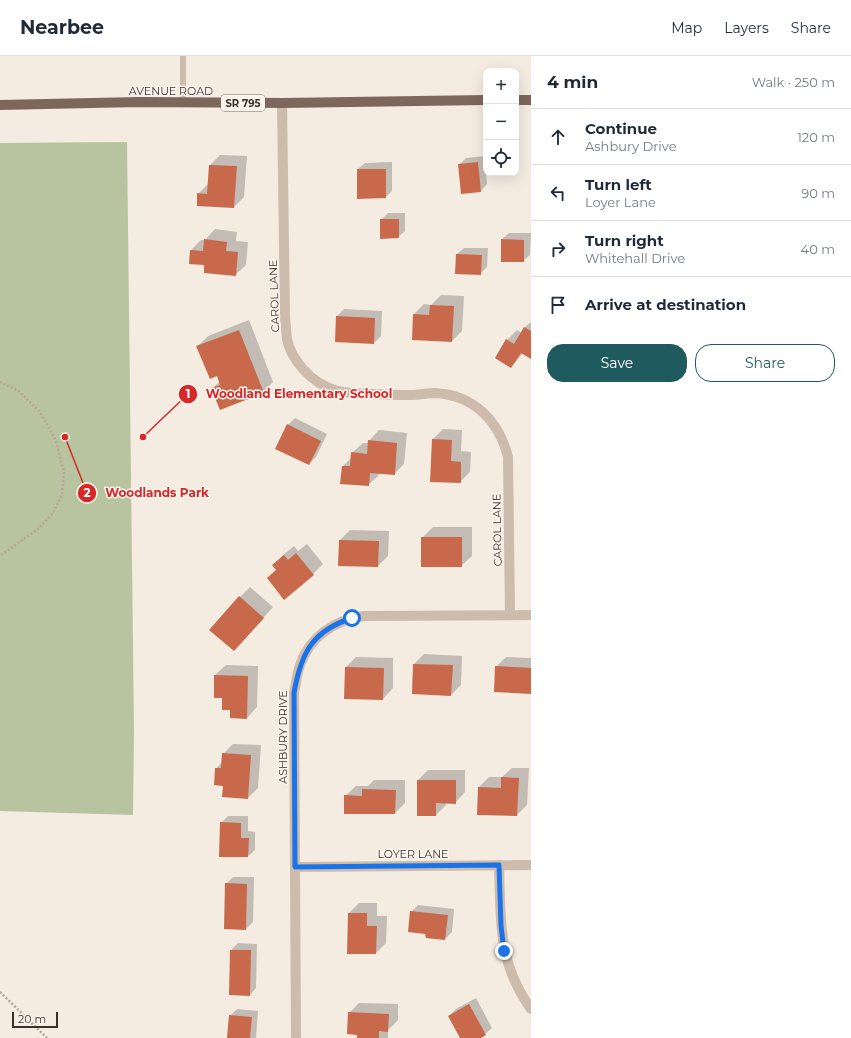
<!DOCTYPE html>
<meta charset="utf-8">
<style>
body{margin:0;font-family:Montserrat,sans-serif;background:#f2f2f3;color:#1f2937}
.controls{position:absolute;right:12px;top:12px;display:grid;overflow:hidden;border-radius:8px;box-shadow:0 4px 16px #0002}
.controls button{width:36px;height:36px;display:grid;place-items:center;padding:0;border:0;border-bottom:1px solid #e0e1e3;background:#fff;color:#1f2937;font:20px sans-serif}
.scale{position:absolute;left:12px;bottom:10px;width:46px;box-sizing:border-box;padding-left:4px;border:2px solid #3b302b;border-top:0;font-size:11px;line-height:14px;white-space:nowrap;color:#3b302b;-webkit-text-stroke:3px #fbf5ee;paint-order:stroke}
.stop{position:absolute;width:12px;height:12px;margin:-9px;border:3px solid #1a73e8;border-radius:50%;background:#fff}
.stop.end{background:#1a73e8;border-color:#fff;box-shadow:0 1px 4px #0008}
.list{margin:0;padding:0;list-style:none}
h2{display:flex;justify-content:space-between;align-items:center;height:52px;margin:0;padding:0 16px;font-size:17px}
h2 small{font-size:13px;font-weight:400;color:#747a83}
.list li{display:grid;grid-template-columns:26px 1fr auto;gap:12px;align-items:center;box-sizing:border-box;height:56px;padding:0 16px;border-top:1px solid #e0e1e3}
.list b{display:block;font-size:15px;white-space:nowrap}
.list p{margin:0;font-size:13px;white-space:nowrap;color:#747a83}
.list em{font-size:13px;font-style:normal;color:#747a83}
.actions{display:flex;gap:8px;padding:12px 16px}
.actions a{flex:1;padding:9px 0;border:1px solid #1f5a5e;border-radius:16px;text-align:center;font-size:14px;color:#1f5a5e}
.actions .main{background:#1f5a5e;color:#fff}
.icon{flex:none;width:22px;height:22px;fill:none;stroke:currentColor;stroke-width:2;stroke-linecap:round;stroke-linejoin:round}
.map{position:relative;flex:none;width:531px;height:982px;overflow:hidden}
header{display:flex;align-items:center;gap:24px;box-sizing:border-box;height:56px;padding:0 20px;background:#fff;border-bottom:1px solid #e0e1e3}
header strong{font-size:19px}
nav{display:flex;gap:22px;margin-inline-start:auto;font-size:14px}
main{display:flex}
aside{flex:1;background:#fff}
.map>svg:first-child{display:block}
</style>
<header>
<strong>Nearbee</strong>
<nav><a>Map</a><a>Layers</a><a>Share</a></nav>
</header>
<main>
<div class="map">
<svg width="531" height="982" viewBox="0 0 531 982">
<rect width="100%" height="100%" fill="#f4ebe1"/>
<path fill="#b8c4a0" d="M127 86 134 675 133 759 0 755V87Z"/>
<g fill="#0003">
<path d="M220 99 247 100 244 141 234 151 198 138 209 127 210 109Z"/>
<path d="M485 100 487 128 481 135 459 109 466 102Z"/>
<path d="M392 106V135L386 141 358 113 365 107Z"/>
<path d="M388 157H405V175L398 181 381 164Z"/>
<path d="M215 173 237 176 236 185 248 186 246 209 235 219 206 208 191 194 201 184H205Z"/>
<path d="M509 177H531L530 199 523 205 502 183Z"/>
<path d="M464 192H488L487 211 480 218 457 198Z"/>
<path d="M441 239 464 240 462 275 452 285 414 258 424 248 431 249Z"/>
<path d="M344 253 382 255 381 280 374 287 337 260Z"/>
<path d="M249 264 273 326 263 336 213 332 220 325 217 319 198 290 208 280Z"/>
<path d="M531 266V302L523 297 511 311 507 284 517 274 522 277 525 271Z"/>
<path d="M295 362 327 378 316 401 309 408 288 369Z"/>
<path d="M443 373 462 374 461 395 471 396 470 416 460 426 433 383Z"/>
<path d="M379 374 407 377 404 408 394 418 379 417V419L368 429 341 427 343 410 352 401V397L363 387H369V385Z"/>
<path d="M433 471H472V500L461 510 422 482Z"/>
<path d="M350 474 389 475 388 500 378 510 340 484Z"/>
<path d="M307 488 323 508 313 518 268 522 277 513 273 509 283 499 294 490 298 495Z"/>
<path d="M250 531 273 551 244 584 240 541Z"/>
<path d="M424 598 462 600 461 629 451 639 413 637 414 608Z"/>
<path d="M356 601 393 602V632L383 643 346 611Z"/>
<path d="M506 601 531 602V637L496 611Z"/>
<path d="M226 609 258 610 257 651 247 662 231 653 223 641 215 619Z"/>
<path d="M233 688 261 689 258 732 248 742 224 729 216 713 222 706 223 698Z"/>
<path d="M512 712H529L527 749 517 759 479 731 489 721H502Z"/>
<path d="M428 714H465V736L455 747H446V749L436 759 418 724Z"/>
<path d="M374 724H405V747L395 757 345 740 356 730H368Z"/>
<path d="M228 760H248V775L255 776V794L248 800H220L221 767Z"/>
<path d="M233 821H254L253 866 246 873 226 828Z"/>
<path d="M359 847H377V860H387L386 887 376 897H348L349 857Z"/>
<path d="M418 849 454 853 452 876 445 883 411 856Z"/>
<path d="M238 887 257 888 256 932 250 939 231 894Z"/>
<path d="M476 942 492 972 485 978 479 982H462L449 960 456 953Z"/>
<path d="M359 947 398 948V964L388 974V982H358V978L349 957Z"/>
<path d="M237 953 258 955 256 982H228L230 960Z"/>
</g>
<g fill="#c8694b">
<path d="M478 106 481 136 461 138 458 108Z"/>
<path d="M209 109 237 110 234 152 197 150V137L207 138Z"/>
<path d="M357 113H386V142L357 143Z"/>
<path d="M380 163H399V182L380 183Z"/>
<path d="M204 183 227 186 226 195 238 196 236 220 204 217V209L189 208 190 194 203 195Z"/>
<path d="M501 183 524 184V206H501Z"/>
<path d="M456 198 482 199 481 219 455 218Z"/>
<path d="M430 249 454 250 452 286 412 284 413 258 429 259Z"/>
<path d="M336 260 375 262 374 288 335 286Z"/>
<path d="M524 271 531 275V303L521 297 511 312 495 302 506 283 514 288Z"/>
<path d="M239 274 264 337 220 354 211 332 220 329 217 320 210 323 196 290Z"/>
<path d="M287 368 321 385 309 409 275 393Z"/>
<path d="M432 383 452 384 451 405 461 406V427L430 426Z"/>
<path d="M368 384 397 387 395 419 370 417 369 430 340 428 342 410H350L351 396 367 398Z"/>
<rect x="421" y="481" width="41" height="30"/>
<path d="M339 484 379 485 378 511 338 510Z"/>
<path d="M296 497 314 519 284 544 267 522 276 514 272 509 284 499 288 504Z"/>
<path d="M239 540 264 562 234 595 209 574Z"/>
<path d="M413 608 453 609 451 640 412 638Z"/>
<path d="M495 610 531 612V638L494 636Z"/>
<path d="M345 611 384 612 383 644 344 643Z"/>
<path d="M214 619 248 620 247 663 230 662V654H222V642H214Z"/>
<path d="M222 697 251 699 248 743 222 741 223 730 214 729 215 712H221Z"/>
<path d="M501 721 519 722 517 760 477 759 478 731 501 732Z"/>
<path d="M417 724H456V748L436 747V760H417Z"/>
<path d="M362 733 396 734 395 758H344V739L362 740Z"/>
<path d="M220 766 241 767V782H249L248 801H219Z"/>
<path d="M225 827 247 828 246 874 224 873Z"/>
<path d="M410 855 448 859 445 884 426 882 425 878 408 876Z"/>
<path d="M348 857H367V870H377L376 898H347Z"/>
<path d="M230 894H251L250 940 229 939Z"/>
<path d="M469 948 486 979 481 982H460L448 960Z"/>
<path d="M348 956 389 958 388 976 379 975V982H357V979L347 978Z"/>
<path d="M229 959 252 961 250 982H227Z"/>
</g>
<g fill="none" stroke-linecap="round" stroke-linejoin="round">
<g stroke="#b9a596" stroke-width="2.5" stroke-dasharray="2 2" stroke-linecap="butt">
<path d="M0 326 19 335 40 356 56 385 64 416 62 438 53 457 38 473 0 500"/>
<path d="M0 936 47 982"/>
</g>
<path stroke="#cdbbac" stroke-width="6" d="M183 47V0"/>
<g stroke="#cdbbac" stroke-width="10">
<path d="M282 47 285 262C286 269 286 276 287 283 289 294 296 305 303 313 324 337 347 338 378 338 389 339 400 339 411 339 419 339 427 337 435 337 474 339 499 365 508 401L510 559"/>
<path d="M499 809C501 864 497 906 531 953"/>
<path d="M295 811 531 809"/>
<path d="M296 982 294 637C296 627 297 618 300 609 310 580 335 564 364 560L531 559"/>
</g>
<g stroke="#7d675c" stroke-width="10">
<path d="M516 44H531"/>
<path d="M0 49 138 46 282 47 486 44"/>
</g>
</g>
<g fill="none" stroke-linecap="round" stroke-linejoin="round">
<path stroke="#1a73e8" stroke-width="5" d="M352 562C312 575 301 597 294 637L295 811 499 809 501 870 504 895"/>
</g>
<g text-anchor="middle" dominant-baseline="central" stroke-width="3" stroke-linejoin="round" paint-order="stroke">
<rect fill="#fbf5ee" stroke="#756b66" stroke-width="1" x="221" y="39" width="44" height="16" rx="3"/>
<g font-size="10" font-weight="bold" fill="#3b302b">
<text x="243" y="47">SR 795</text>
</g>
<g font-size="11" fill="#3b302b" stroke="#fbf5ee">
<text x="171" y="35">AVENUE ROAD</text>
<text transform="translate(274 240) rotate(-92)">CAROL LANE</text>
<text transform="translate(497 474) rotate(-91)">CAROL LANE</text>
<text transform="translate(283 681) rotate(-90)">ASHBURY DRIVE</text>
<text x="413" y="798">LOYER LANE</text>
</g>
</g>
<path fill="none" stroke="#d62828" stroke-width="1.5" d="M143 381L188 338M65 381L87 437"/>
<g fill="#d62828" stroke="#fbf5ee" stroke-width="1.5">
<circle cx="143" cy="381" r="4"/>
<circle cx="65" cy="381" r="4"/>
<circle cx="188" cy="338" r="10"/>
<circle cx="87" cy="437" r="10"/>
</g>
<g font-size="12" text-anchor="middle" font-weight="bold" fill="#fff">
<text x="188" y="342">1</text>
<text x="87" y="441">2</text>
</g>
<g font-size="12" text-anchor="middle" font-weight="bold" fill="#d62828" stroke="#fbf5ee" stroke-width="3" stroke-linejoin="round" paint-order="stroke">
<text x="299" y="342">Woodland Elementary School</text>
<text x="157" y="441">Woodlands Park</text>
</g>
</svg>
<div class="controls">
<button>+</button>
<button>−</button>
<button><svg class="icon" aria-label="locate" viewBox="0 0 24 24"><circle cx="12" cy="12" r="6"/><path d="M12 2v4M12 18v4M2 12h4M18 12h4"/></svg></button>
</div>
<div class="scale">20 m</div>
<div class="stop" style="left:352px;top:562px"></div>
<div class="stop end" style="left:504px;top:895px"></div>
</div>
<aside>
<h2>4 min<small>Walk · 250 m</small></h2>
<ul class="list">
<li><svg class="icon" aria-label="ahead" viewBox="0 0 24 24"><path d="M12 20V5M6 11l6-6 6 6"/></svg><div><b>Continue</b><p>Ashbury Drive</p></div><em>120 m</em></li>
<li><svg class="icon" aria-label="left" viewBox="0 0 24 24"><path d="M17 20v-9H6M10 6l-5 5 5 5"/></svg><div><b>Turn left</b><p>Loyer Lane</p></div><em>90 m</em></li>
<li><svg class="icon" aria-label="right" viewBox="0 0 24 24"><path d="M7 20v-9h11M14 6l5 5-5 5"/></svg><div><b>Turn right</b><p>Whitehall Drive</p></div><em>40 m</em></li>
<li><svg class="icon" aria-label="arrive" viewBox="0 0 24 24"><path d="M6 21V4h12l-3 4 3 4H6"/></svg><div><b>Arrive at destination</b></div></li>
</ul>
<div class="actions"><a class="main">Save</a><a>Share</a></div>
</aside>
</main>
